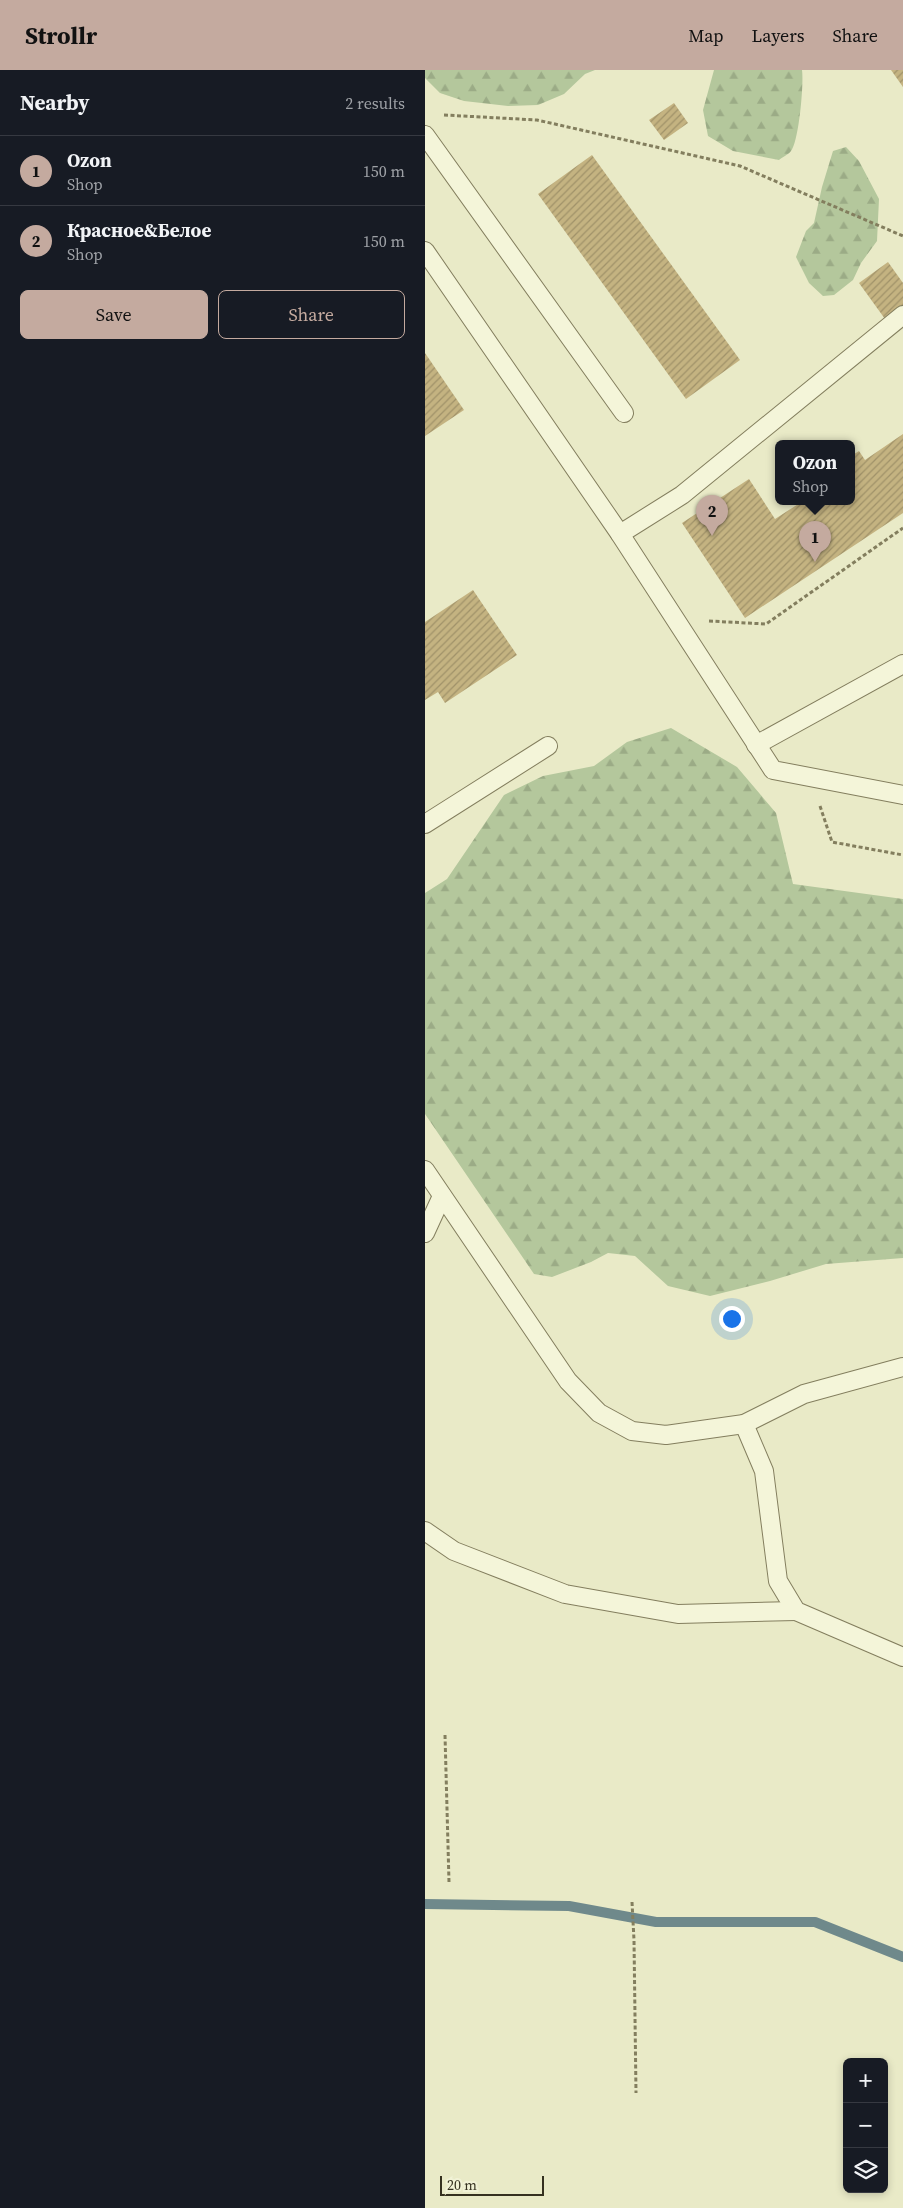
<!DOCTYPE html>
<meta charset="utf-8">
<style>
body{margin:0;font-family:"Source Serif 4",serif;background:#20242c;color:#f1f3f6}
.controls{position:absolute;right:15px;bottom:15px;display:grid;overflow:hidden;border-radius:8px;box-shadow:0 2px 8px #0003}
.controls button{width:45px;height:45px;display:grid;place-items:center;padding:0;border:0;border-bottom:1px solid #363941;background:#171b24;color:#f1f3f6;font:25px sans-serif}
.scale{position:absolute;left:15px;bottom:12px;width:104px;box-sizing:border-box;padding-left:5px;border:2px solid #353120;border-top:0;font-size:14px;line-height:18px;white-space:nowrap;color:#353120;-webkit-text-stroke:4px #f1f2d6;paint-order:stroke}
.you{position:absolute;left:306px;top:1248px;width:18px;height:18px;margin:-12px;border:4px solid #fff;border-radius:50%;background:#1a73e8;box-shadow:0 0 0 8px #1a73e833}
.badge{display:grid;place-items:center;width:32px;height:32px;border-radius:50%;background:#c4aa9f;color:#111;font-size:16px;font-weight:700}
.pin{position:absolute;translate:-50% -41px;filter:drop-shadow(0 1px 2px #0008)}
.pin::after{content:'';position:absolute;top:26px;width:18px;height:15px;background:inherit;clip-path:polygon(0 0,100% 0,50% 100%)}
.popup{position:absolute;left:350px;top:370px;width:80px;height:65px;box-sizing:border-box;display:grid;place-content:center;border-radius:8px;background:#171b24;filter:drop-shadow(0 1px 4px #0005);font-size:16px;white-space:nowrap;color:#9ea1a6}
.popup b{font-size:19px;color:#f1f3f6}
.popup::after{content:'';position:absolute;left:50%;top:100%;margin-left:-10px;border:10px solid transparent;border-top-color:#171b24}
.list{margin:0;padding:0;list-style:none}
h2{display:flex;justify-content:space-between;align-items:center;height:65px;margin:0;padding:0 20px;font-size:21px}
h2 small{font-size:16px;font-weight:400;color:#9ea1a6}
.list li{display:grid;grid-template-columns:32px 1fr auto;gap:15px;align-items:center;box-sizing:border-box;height:70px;padding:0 20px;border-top:1px solid #363941}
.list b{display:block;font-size:19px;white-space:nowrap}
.list p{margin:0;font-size:16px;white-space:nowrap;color:#9ea1a6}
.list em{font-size:16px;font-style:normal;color:#9ea1a6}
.actions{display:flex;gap:10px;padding:15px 20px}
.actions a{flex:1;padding:11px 0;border:1px solid #c4aa9f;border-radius:8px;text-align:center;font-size:18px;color:#c4aa9f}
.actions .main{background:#c4aa9f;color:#111}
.icon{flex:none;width:28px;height:28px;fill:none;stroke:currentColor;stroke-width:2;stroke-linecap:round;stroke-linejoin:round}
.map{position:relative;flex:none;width:478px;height:2138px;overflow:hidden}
header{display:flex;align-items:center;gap:30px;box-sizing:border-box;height:70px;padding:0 25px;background:#c4aa9f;color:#111}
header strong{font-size:24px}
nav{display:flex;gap:28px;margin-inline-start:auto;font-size:18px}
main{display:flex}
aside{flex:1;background:#171b24}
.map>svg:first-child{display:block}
</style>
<header>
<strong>Strollr</strong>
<nav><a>Map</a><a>Layers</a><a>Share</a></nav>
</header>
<main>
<aside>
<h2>Nearby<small>2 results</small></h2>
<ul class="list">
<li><span class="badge">1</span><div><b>Ozon</b><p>Shop</p></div><em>150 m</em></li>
<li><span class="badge">2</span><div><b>Красное&amp;Белое</b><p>Shop</p></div><em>150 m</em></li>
</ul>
<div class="actions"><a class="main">Save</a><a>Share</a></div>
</aside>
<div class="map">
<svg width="478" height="2138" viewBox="0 0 478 2138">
<defs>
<pattern id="forest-firs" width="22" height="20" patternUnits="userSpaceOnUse" patternTransform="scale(1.25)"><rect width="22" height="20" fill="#b4c79c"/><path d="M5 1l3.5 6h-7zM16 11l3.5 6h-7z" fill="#9bab86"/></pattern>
<pattern id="building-hatch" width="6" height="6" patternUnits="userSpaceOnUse" patternTransform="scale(1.25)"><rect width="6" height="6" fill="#c4b381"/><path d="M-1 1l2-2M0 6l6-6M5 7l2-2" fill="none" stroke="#a09269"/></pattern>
</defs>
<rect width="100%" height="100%" fill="#e9eac7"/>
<g fill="url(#forest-firs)">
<path d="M0 0H170L160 4 139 24 113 35 83 36 39 31 15 23 0 8Z"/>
<path d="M289 0H377C379 13 374 71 366 81 363 85 357 87 354 90L308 81 283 66 278 40Z"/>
<path d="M421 77 434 91 454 129 452 171 436 193 428 210 409 225 398 226 384 213 371 187 381 161 389 153 397 117 408 81Z"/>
<path d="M246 658 312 697 351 743 368 814 478 829V1188L401 1194 345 1211 285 1226 243 1216 210 1186 183 1183 166 1192 127 1207 109 1204 0 1044V823L22 809 79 725 118 706 169 696 202 672Z"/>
</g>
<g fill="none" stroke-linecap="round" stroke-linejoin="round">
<path stroke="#6f898b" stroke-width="10" d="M0 1834 144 1836 231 1852H390L478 1887"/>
</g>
<g fill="url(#building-hatch)">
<path d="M466 0H478V17Z"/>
<path d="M249 33 263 53 239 70 224 50Z"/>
<path d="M167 85 315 290 261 329 113 124Z"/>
<path d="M463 192 478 213V236L460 249 434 213Z"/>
<path d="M0 283 39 340 0 366Z"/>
<path d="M478 364V443L320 548 257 453 324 409 350 449 378 431H426V386L434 381 440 390Z"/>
<path d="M48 520 92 585 20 633 13 622 0 630V552Z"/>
</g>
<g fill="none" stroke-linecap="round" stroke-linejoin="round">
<defs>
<g id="lane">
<path d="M0 65 199 343"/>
<path d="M0 181 195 464 348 700 478 725"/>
<path d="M195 464 257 425 478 245"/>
<path d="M331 675 478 594"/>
<path d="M0 754 123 676"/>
<path d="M0 1100 143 1311 174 1343 207 1361 241 1365 319 1354 379 1324 478 1297"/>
<path d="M0 1163 17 1126"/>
<path d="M319 1354 339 1401 353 1511 371 1541 478 1587"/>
<path d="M0 1461 29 1481 140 1524 253 1544 371 1541"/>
</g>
</defs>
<use href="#lane" stroke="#837e5e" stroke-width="20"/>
<g stroke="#837e5e" stroke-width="3" stroke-dasharray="4 2.5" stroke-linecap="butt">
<path d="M19 45 112 50 315 96 478 166"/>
<path d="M284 551 341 554 478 458"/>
<path d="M395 736 407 772 478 785"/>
<path d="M20 1665 24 1812"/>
<path d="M207 1832 209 1870 211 2023"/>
</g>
<use href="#lane" stroke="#f4f5d9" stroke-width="18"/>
</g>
</svg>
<div class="controls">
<button>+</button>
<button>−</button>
<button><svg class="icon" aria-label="layers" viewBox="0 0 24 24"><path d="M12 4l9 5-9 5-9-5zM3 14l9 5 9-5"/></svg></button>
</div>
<div class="scale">20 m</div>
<div class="you"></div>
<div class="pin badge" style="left:390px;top:492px">1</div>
<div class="popup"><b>Ozon</b>Shop</div>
<div class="pin badge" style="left:287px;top:466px">2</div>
</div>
</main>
